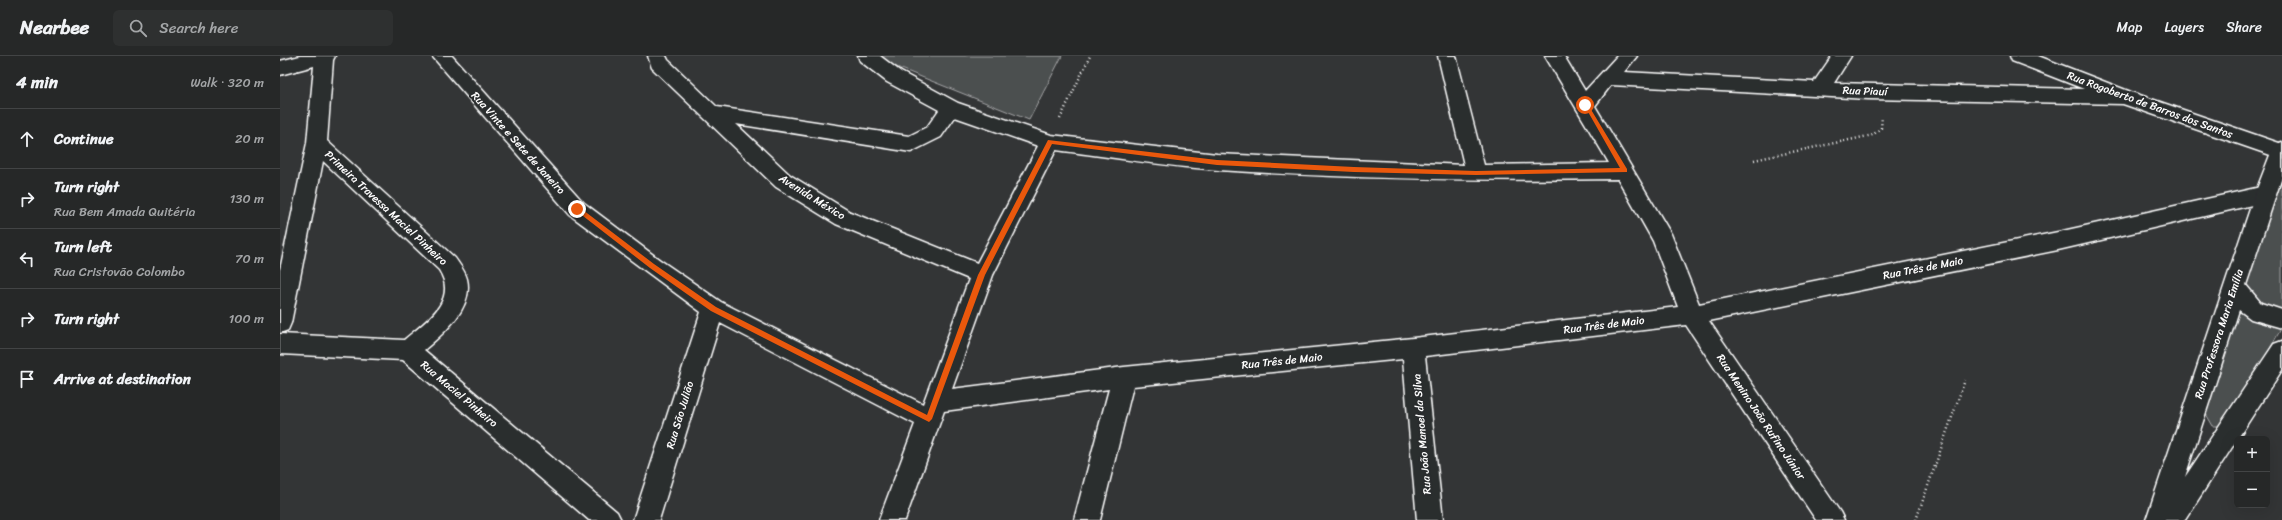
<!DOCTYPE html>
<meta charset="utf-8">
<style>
body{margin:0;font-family:Sriracha,sans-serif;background:#2e3030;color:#f1f3f6}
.controls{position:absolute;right:12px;bottom:12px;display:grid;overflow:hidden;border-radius:6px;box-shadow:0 4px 16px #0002}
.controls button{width:36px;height:36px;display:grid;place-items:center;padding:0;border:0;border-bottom:1px solid #424445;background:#262828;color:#f1f3f6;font:20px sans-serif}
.stop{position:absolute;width:12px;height:12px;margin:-9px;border:3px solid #ea580c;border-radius:50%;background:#fff}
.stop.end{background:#ea580c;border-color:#fff;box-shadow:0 1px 4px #0008}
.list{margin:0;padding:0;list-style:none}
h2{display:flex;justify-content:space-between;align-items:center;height:52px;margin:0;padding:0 16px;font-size:17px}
h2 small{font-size:13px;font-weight:400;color:#a4a6a8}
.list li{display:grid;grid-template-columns:26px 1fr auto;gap:12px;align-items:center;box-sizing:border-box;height:60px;padding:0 16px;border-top:1px solid #424445}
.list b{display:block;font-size:15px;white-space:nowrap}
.list p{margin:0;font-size:13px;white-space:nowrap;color:#a4a6a8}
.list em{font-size:13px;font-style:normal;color:#a4a6a8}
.icon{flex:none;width:22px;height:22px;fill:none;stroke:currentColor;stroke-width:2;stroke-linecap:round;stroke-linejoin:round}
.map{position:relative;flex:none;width:2002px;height:464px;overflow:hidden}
header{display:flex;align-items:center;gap:24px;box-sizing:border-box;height:56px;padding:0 20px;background:#262828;border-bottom:1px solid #424445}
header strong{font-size:19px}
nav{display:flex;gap:22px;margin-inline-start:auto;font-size:14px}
.search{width:280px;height:36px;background:#2e3030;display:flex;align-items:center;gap:10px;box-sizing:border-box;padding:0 14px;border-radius:6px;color:#a4a6a8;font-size:15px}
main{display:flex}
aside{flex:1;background:#262828}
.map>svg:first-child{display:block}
</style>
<header>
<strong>Nearbee</strong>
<div class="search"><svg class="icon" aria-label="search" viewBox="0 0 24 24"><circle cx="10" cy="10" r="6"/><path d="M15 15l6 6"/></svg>Search here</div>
<nav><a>Map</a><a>Layers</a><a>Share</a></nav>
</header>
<main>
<aside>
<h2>4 min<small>Walk · 320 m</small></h2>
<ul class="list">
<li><svg class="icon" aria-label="ahead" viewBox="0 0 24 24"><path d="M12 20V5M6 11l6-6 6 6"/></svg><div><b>Continue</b></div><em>20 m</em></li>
<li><svg class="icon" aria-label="right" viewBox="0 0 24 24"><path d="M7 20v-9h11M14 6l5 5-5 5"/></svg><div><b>Turn right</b><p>Rua Bem Amada Quitéria</p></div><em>130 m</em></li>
<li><svg class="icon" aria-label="left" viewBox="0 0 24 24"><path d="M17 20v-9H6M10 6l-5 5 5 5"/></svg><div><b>Turn left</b><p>Rua Cristovão Colombo</p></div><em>70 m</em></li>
<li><svg class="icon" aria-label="right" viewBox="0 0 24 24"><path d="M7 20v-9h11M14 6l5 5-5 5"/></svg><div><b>Turn right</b></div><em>100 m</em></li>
<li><svg class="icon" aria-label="arrive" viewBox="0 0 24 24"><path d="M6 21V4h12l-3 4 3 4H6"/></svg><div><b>Arrive at destination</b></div></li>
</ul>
</aside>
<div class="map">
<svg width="2002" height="464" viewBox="0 0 2002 464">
<rect width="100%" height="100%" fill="#333536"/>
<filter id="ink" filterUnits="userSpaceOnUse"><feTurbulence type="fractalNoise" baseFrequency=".025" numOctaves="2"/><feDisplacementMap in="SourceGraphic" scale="8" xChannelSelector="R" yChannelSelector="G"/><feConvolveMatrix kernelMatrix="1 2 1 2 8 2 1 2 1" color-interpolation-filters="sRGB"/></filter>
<g filter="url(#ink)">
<g fill="#4c4f50" stroke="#a6a7a8">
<path d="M589 0H782L749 64Z"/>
<path d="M2002 103V271L1947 370H1933L1926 358 1981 159Z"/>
</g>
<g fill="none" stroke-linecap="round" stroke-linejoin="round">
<defs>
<g id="street">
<path d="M20 0H55L53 4 47 85 175 202C179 208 185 215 187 223 194 252 163 278 144 294L337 456 341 464H309L123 304 0 298V278L124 284C145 266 179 245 159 214L43 105 11 267 8 274 0 277V214L27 87 34 10 0 19V5Z"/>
<path d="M152 0H172L304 147 380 204 441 246 643 348 689 223 556 168 496 131 372 12 368 0H386L388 4 437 51 629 80 647 71 659 54 607 26 580 5 578 0H600L621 16 678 47 771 79 937 98 1184 109 1158 0H1176L1204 109 1329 107 1265 0H1284L1305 35 1337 0H1357L1344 16 1534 26 1552 0H1571L1554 27 1804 33 1732 5 1730 0H1758L1851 36 2002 88V103L1843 48 1588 43 1331 29 1315 50 1391 178 1419 248 1778 176 1985 130 1992 132 1995 138 1992 144 1985 146 1778 194 1429 265 1560 456 1564 464H1536L1406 269 1145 300 1163 464H1137L1123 303 853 330 820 464H794L829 333 664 355 625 464H599L635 368 440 267 379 464H353L421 256 290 159ZM675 61 758 90 697 207 570 156 510 119 456 68 631 96 661 81ZM776 94C830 101 884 110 938 114 1072 123 1205 125 1338 123L1373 185 1398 251 1133 282 844 311 672 333 713 219Z"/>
</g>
<path id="secondary" d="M2002 86V121L1966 229 1981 247 2002 254V272L1971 263 1959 254 1905 421 1994 288 2002 285V314L1905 464H1866L1975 138 1992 94 1995 89Z"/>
</defs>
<use href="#street" stroke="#fff" stroke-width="3"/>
<use href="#secondary" stroke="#fff" stroke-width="3"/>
<g stroke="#fff" stroke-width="2.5" stroke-dasharray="1 3" stroke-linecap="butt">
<path d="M780 63 810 0"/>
<path d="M1474 104 1593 79 1601 72 1602 61"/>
<path d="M1636 464 1685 324"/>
</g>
<use href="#street" fill="#2a2d2e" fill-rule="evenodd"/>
<use href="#secondary" fill="#2a2d2e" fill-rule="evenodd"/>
</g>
</g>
<path fill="#ea580c" d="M1303 47H1307L1347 113V116L1196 119 1074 116 937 109 772 88 705 219 652 363 649 366 431 255 370 212 294 153 299 151 374 208 436 251 647 359 698 219 768 84 937 104 1074 111 1196 115 1340 112Z"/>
<g text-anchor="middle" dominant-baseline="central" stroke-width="4" stroke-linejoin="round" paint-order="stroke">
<g font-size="11" fill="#fff" stroke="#2a2d2e">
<text transform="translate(1585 35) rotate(2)">Rua Piauí</text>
<text transform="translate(1870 49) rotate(20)">Rua Rogoberto de Barros dos Santos</text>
<text transform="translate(238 87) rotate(48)">Rua Vinte e Sete de Janeiro</text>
<text transform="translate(532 141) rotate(32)">Avenida México</text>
<text transform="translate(106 152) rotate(43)">Primeira Travessa Maciel Pinheiro</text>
<text transform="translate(1643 212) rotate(-11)">Rua Três de Maio</text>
<text transform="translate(1324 269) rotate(-7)">Rua Três de Maio</text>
<text transform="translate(1939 278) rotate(-72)">Rua Professora Maria Emília</text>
<text transform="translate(1002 305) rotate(-6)">Rua Três de Maio</text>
<text transform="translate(179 338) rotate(40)">Rua Maciel Pinheiro</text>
<text transform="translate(400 359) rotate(-73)">Rua São Julião</text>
<text transform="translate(1481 361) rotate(56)">Rua Menino João Rufino Júnior</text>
<text transform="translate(1142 378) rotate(-95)">Rua João Manoel da Silva</text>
</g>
</g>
</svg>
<div class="controls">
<button>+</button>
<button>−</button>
</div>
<div class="stop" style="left:1305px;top:49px"></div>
<div class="stop end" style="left:297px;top:153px"></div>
</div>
</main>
